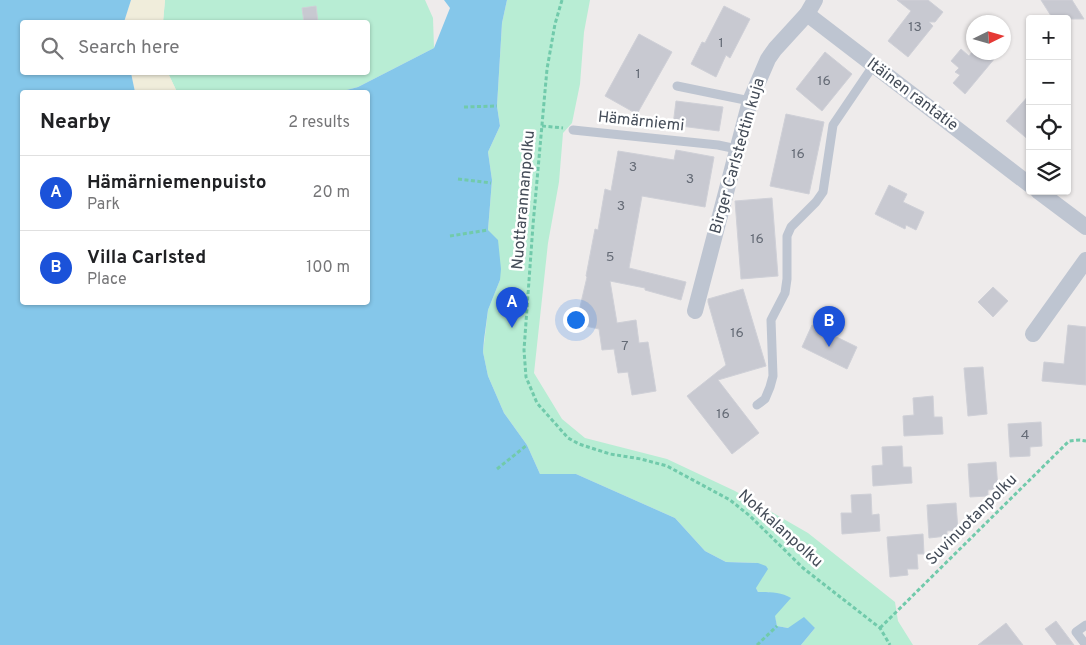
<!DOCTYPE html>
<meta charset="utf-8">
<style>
body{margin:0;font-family:Overpass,sans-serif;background:#f6f6f6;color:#202124}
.controls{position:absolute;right:15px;top:15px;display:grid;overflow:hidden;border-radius:5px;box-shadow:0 1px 4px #0004}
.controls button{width:45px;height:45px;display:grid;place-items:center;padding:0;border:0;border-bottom:1px solid #e0e0e0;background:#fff;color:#202124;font:25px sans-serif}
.compass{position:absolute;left:966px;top:15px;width:45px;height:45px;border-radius:50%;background:#fff;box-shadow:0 1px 4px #0004;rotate:85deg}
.you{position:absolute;left:575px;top:319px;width:18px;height:18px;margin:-12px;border:4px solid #fff;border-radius:50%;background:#1a73e8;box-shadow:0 0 0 8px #1a73e833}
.badge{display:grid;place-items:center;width:32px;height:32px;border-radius:50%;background:#1b52d9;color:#fff;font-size:16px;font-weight:700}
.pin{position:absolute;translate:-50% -41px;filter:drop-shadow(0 1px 2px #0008)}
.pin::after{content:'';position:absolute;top:26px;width:18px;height:15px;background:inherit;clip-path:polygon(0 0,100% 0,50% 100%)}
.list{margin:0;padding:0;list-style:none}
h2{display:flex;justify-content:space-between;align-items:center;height:65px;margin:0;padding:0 20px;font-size:21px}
h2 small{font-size:16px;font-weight:400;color:#757577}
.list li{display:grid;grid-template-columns:32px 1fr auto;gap:15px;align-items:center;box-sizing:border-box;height:75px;padding:0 20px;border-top:1px solid #e0e0e0}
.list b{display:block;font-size:19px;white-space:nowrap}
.list p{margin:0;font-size:16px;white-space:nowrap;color:#757577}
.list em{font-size:16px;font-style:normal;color:#757577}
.icon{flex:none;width:28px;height:28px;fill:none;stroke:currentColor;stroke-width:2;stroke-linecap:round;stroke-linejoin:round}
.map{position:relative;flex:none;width:1086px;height:645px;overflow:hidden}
.search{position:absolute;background:#fff;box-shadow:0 1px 4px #0004;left:20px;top:20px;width:350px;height:55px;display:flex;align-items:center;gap:12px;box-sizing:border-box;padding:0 18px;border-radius:5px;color:#757577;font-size:19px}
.panel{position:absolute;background:#fff;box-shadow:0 1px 4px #0004;left:20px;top:90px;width:350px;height:215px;border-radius:5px}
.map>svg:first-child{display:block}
</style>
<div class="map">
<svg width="1086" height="645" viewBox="0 0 1086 645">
<rect width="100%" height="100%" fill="#eeebeb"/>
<g fill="#b8edd4">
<path d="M165 0H425L433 18 434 48 358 87 339 92H177L168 73 368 72V22H163Z"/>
<path d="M507 0H590L584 32 580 84 572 123 563 133 559 182 548 243 534 373 562 419 585 438 667 459 735 491 808 533 895 602 898 621 913 645H801L815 628H788L777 626 769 592H758L756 588 758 563 726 562 705 551 675 518 576 474H540L527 445 504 413 488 376 483 352 488 310 500 280 488 230 492 180 488 152 500 126 497 106 502 23Z"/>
</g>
<g fill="#f0eddb">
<path d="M131 0H165L163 22H124Z"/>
<path d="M131 73H168L177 92H135Z"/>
</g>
<path fill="#85c7ea" d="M0 0H131L124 22H22V72L131 73 135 92H22V302H368V92H339L358 87 434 48 450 8 444 0H507L502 23 497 106 500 126 488 152 492 180 488 230 498 240 501 269 500 280 488 310 484 340 483 352 488 376 504 413 527 445 540 474H576L675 518 705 551 726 562 758 563 766 566 768 569 756 588 758 592C769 592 781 592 791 598L775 616 777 626 788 628 804 617 815 628 801 645H0Z"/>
<g fill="#c8c9d1" stroke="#cfd0d7">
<path d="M897 0H928L943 12 935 22H929L933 26 908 57 888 41 911 11Z"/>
<path d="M1041 0H1072L1084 19H1053Z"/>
<path d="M316 6 318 22H304L302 8Z"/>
<path d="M724 6 750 19 730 58 726 55 716 77 691 64 702 42 705 43Z"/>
<path d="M639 34 672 52 637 114 605 96Z"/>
<path d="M961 49 969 56 972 52H1000L965 94 953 83 960 75 955 72 959 68 951 61Z"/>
<path d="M825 52 852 74 822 111 796 89Z"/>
<path d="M1030 94V141L1006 121Z"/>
<path d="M676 101 723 107 719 131 673 125Z"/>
<path d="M786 114 824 122 809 194 770 186Z"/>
<path d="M676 150 714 157 705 207 642 196 629 268 686 282 681 300 645 290V288L610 281 617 323 636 320 639 343 648 342 656 391 632 395 628 372 618 373 614 349 602 350 599 329 576 324 587 277 586 276 595 229 598 230 605 189 611 191 618 151 674 160Z"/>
<path d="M889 185 907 194 903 202 924 212 916 230 906 225 905 229 875 214Z"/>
<path d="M772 198 778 276 741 279 735 201Z"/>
<path d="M993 287 1008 301 993 317 978 302Z"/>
<path d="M743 289 766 366 718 380 759 433 732 454 687 396 726 365 708 302V299Z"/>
<path d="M812 325 857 347 847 369 802 347Z"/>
<path d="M1068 325 1086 327V385L1042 381 1044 362 1064 364Z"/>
<path d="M983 367 987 414 968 416 964 368Z"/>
<path d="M933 396 934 417H942L943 434 904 436 903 416 914 415 913 398Z"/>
<path d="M1041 422 1042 446 1030 447V456L1010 457 1008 424Z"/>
<path d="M902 446 903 467H911L912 483 873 486 872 466 883 465 882 447Z"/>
<path d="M996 462 998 489 988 490V496L970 497 968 464Z"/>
<path d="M871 494 872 515 879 514 880 531 842 534 841 513H852L851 495Z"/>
<path d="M956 503 958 530 947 531V536L929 538 927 505Z"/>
<path d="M923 534 924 554H917L918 569H907L908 575 890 577 887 537Z"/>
<path d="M1056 621 1074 645H1057L1045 629Z"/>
<path d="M1006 623 1023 645H978Z"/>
</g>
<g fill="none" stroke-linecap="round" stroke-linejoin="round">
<g stroke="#71caab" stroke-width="3" stroke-dasharray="4 2.5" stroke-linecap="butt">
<path d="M562 0 555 24 547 69 533 225 524 350 526 377 537 403 568 438 579 444 610 454 641 459 667 466 730 500 750 516 803 568 880 628 890 645"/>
<path d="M464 107 497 106"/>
<path d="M542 126 563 128"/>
<path d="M458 179 491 183"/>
<path d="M450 236 488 230"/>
<path d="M497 469 527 445"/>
<path d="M880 628 1069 441 1080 440 1086 441"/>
<path d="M757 645 777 626"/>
</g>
<g stroke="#bec5d1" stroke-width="9">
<path d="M677 86 750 101"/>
<path d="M573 130 718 145 737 149"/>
<path d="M757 405 765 399 770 387 773 376 771 320 785 293 787 279V236L791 227 816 202 823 192 833 125 873 66"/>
<path d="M1086 645 1076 632 1086 625"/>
</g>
<g stroke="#bec5d1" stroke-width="16">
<path d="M815 0 807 14 1030 185"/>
<path d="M1038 191 1086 227"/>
<path d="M695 311 750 101 768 59 775 49 807 14"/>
<path d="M1033 334 1086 260"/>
</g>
</g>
<g text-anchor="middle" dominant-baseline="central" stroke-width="5" stroke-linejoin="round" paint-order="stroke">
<g font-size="14" fill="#656b76">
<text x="915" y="27">13</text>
<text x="721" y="43">1</text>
<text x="638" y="74">1</text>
<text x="824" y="81">16</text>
<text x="798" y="154">16</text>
<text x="633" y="167">3</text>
<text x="690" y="179">3</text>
<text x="621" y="206">3</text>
<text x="757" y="239">16</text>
<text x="610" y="257">5</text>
<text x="737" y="333">16</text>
<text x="625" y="346">7</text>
<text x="723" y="414">16</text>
<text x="1025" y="435">4</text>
</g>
<g font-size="16" fill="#444c58" stroke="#fff">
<text transform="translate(912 95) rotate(37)">Itäinen rantatie</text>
<text transform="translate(641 122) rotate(6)">Hämärniemi</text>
<text transform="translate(738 156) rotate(-74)">Birger Carlstedtin kuja</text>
<text transform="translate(524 200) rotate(-85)">Nuottarannanpolku</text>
<text transform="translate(972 520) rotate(-45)">Suvinuotanpolku</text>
<text transform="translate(780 529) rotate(42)">Nokkalanpolku</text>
</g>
</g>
</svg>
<div class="controls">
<button>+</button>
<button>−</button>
<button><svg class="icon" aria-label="locate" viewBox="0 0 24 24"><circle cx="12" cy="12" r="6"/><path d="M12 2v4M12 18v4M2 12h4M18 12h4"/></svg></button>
<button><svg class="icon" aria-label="layers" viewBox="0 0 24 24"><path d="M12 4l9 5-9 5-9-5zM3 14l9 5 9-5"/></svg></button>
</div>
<svg class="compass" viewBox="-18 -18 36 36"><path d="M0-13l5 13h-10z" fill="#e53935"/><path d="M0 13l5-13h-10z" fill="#757577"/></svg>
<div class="you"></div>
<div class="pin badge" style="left:512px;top:328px">A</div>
<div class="pin badge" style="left:829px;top:347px">B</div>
<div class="search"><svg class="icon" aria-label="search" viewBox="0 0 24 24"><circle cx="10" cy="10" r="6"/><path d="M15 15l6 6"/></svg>Search here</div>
<section class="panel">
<h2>Nearby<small>2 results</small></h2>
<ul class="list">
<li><span class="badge">A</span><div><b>Hämärniemenpuisto</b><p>Park</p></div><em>20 m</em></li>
<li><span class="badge">B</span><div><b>Villa Carlsted</b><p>Place</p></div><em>100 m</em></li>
</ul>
</section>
</div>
